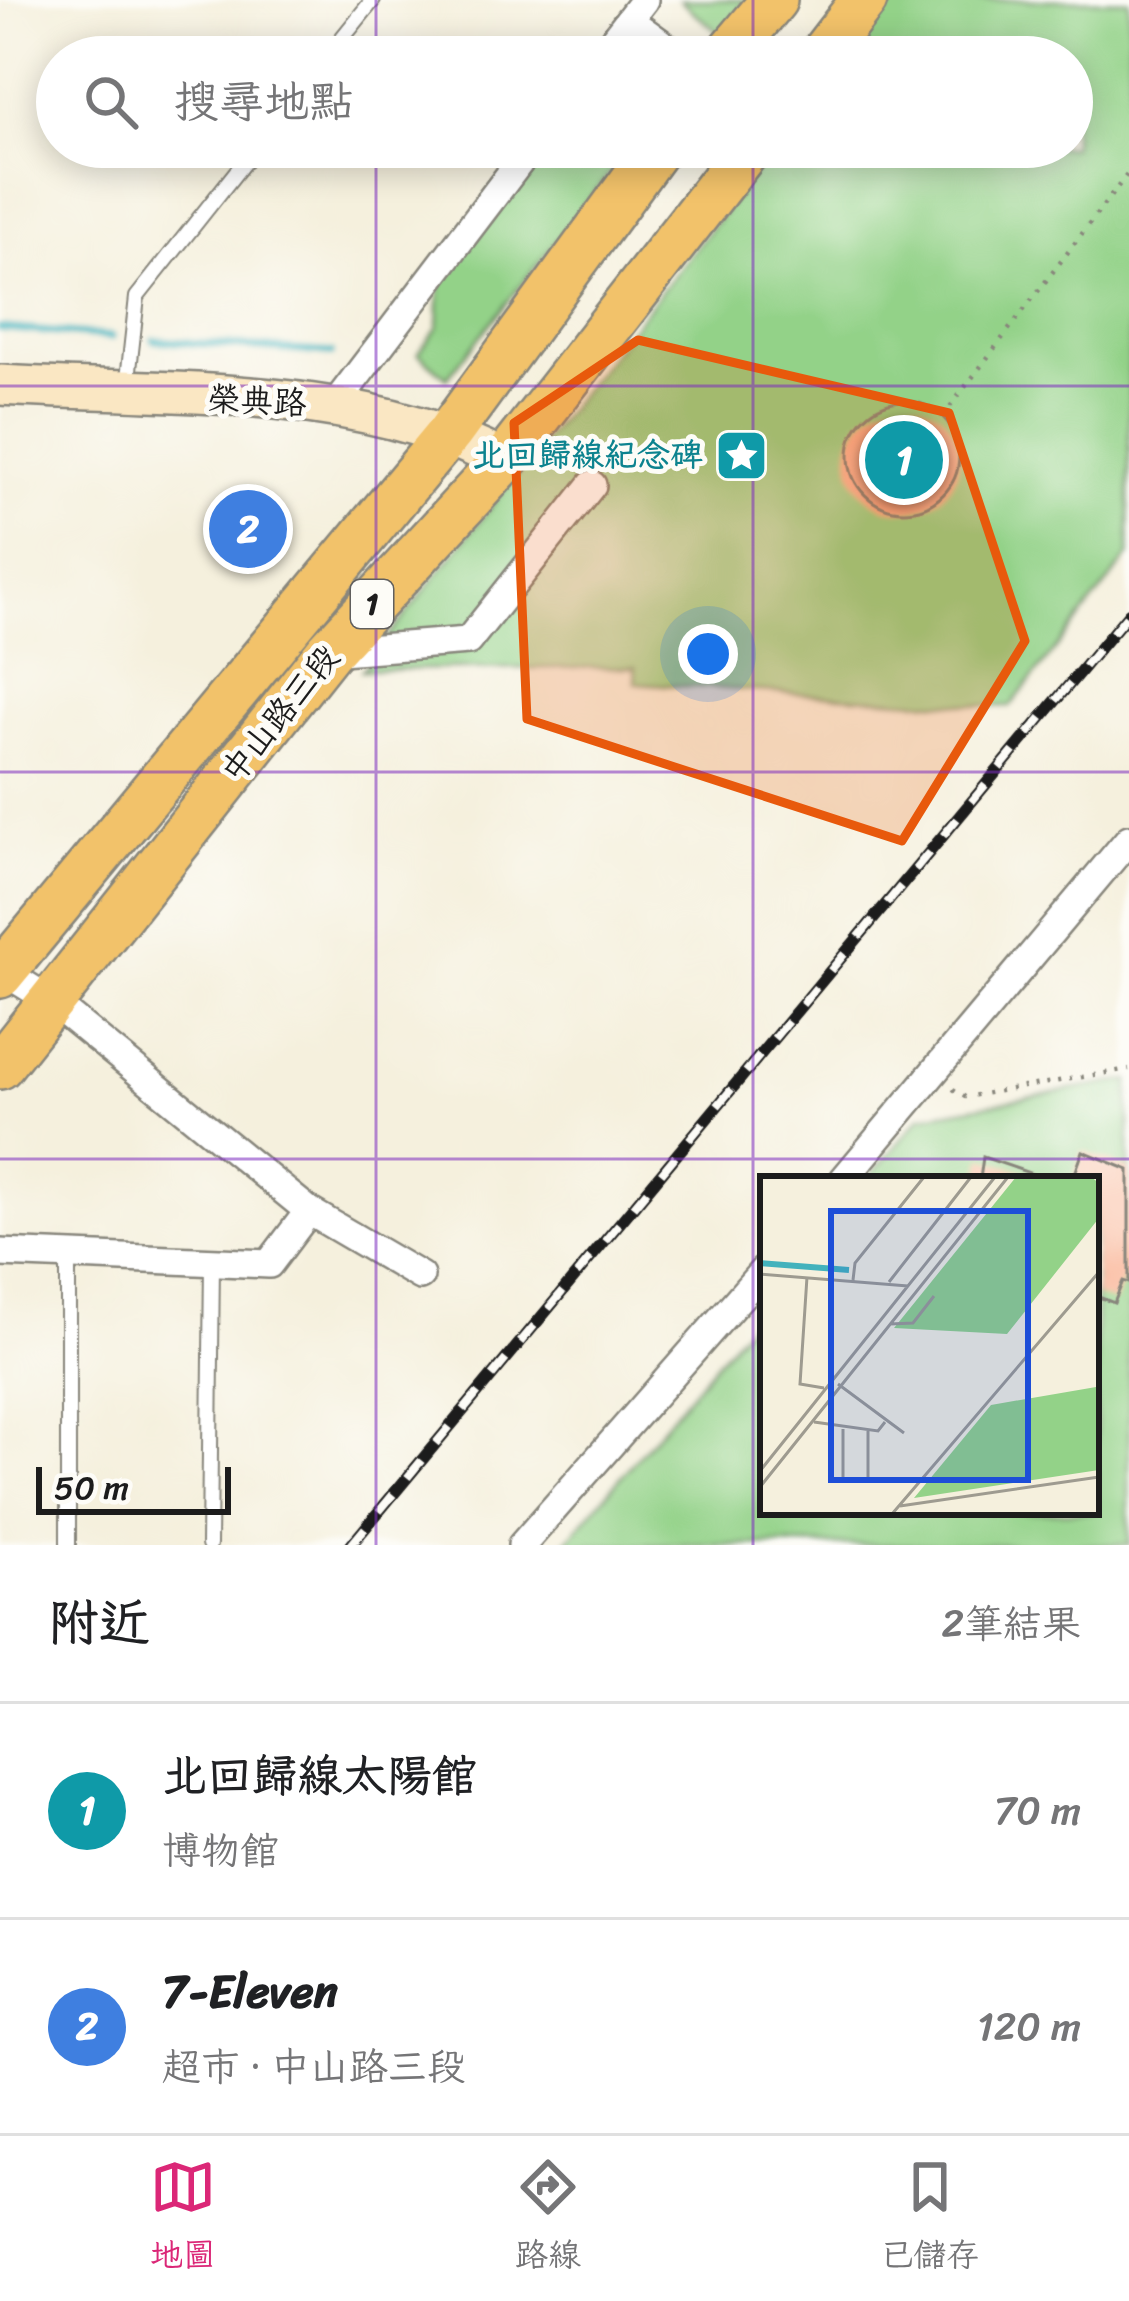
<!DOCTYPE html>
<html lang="zh-TW">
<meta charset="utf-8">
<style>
body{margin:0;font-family:Sriracha,"LXGW WenKai TC",sans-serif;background:#f2f2f2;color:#202124}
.scale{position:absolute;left:36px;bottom:30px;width:195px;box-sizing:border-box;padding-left:12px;border:6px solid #1c1c1c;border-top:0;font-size:33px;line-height:42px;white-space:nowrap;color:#1c1c1c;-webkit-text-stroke:9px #fdfcf7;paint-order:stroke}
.you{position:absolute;left:708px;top:654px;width:42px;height:42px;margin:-30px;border:9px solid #fff;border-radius:50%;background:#1a73e8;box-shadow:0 0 0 18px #1a73e833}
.badge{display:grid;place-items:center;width:78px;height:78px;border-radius:50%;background:#db2777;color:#fff;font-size:39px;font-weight:700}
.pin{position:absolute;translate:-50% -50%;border:6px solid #fff;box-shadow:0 3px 12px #0006}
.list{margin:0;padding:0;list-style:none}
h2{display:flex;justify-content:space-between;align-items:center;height:156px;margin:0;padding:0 48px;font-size:51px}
h2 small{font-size:39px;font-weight:400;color:#757577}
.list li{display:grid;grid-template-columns:78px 1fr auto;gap:36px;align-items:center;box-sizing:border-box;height:216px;padding:0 48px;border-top:3px solid #e0e0e0}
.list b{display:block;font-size:45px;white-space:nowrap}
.list p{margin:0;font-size:39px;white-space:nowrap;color:#757577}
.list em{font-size:39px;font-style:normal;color:#757577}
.icon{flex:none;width:66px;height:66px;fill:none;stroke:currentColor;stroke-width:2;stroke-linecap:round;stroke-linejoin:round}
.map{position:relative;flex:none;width:1129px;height:1545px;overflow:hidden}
.search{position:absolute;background:#fff;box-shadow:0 6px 30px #0003;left:36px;right:36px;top:36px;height:132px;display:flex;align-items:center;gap:30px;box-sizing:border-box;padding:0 42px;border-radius:66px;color:#757577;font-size:45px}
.sheet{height:588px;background:#fff}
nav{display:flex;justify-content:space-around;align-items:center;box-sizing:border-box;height:168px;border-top:3px solid #e0e0e0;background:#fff;font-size:33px;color:#757577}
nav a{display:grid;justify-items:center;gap:6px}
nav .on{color:#db2777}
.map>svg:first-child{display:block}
</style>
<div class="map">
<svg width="1129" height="1545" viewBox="0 0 1129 1545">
<rect width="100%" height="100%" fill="#fdfcf7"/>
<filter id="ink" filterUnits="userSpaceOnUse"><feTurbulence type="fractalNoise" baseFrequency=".00833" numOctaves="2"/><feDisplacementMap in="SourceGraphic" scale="24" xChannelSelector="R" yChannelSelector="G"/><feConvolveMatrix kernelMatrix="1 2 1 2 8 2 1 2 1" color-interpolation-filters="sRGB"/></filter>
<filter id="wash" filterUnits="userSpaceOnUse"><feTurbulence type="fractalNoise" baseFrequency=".004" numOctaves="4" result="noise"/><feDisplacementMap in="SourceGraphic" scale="48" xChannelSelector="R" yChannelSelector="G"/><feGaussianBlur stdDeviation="2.7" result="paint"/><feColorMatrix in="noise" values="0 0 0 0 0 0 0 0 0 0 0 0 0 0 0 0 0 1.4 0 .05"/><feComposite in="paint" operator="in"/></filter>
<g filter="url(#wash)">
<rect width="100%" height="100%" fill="#f5f0dd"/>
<g fill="#93d288" stroke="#587752" stroke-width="3">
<path d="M679 0H747L720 34Z"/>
<path d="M894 0H1129V556L1010 707 636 683 635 667 362 670 775 147H1072V57H846Z"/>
<path d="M547 147H631L447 378 418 353 438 327 440 282Z"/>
<path d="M1129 1080V1545H564L763 1306V1512H1096V1179H868L921 1116Z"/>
</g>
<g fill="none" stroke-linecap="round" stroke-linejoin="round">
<g stroke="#43b2bc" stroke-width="8">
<path d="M0 328 111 337"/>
<path d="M154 340 331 353"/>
</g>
</g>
<g id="blocks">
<g fill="#faac8c">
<circle cx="904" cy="456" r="55"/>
<path d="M1083 1151 1129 1170V1283L1123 1281 1114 1303 1096 1296V1179H1073Z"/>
<path d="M983 1157 1044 1178V1179H980Z"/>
</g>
</g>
</g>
<g filter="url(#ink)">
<use href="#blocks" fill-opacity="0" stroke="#88867c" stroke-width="3"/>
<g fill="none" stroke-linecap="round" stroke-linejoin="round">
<defs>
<g id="lane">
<path d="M327 57 373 0"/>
<path d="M127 388 137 297 256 147"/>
<path d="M68 1256V1545"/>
<path d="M209 1545 212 1262"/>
</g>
<g id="street">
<path d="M629 20 680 57"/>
<path d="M600 57 644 0"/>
<path d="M334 406 531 147"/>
<path d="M328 652 468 641 592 485"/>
<path d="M3 971 51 1001 309 1211 420 1276"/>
<path d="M844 1179 1129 839"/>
<path d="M0 1253 269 1264 309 1211"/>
<path d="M522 1545 763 1271"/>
</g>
<path id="secondary" d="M0 385C163 395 358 383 504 461"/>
<g id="primary">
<path d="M726 57 774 0"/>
<path d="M820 57 864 0"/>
<path d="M0 975 450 432 658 147"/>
<path d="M0 1066 328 652 504 461 749 147"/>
</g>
</defs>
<use href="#lane" stroke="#88867c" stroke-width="18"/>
<use href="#street" stroke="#88867c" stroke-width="32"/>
<use href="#secondary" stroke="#88867c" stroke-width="44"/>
<use href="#primary" stroke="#88867c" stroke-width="50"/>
<g stroke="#88867c" stroke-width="4.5" stroke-dasharray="3 9" stroke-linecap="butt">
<path d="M943 416 1129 172"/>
<path d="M953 1089 965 1097 1129 1069"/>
</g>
<use href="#lane" stroke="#fff" stroke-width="14"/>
<use href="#street" stroke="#fff" stroke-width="27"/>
<use href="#secondary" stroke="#fae7c3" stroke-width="39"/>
<use href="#primary" stroke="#f2c26a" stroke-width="45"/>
<defs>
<path id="rail" d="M351 1545 1129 613"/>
</defs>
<use href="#rail" stroke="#1c1c1c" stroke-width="12"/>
<use href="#rail" stroke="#fdfcf7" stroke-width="8" stroke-dasharray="22" stroke-linecap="butt"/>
</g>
</g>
<path fill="#e8590c" fill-opacity="0.2" stroke="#e8590c" stroke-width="9" stroke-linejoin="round" d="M638 340 949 413 1025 641 902 841 527 719 514 423Z"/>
<path fill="none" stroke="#7b2cbf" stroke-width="3" stroke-opacity="0.55" d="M376 0V57M753 0V57M376 147V1545M753 147V1545M0 386H1129M0 772H1129M0 1159H1129"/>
<defs>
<symbol id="sight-square" viewBox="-11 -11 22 22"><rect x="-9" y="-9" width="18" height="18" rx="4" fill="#0f9aa8" stroke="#fdfcf7"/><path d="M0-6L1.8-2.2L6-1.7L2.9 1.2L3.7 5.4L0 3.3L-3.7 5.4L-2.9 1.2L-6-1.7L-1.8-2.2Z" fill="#fff"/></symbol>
</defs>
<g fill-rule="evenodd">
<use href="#sight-square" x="712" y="426" width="59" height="59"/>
</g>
<g text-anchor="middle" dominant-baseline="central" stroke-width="10" stroke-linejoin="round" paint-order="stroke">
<rect fill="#fdfcf7" stroke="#605f5e" stroke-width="3" x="351" y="580" width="42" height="48" rx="9"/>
<g font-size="30" font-weight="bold" fill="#1c1c1c">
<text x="372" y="604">1</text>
</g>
<g font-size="33" fill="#1c1c1c" stroke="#fdfcf7">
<text transform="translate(257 401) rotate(3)">榮典路</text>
<text transform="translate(280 714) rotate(-51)">中山路三段</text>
</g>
<g font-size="33" font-weight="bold" fill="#0d838f" stroke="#fdfcf7" text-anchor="end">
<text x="703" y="455">北回歸線紀念碑</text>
</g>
</g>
<g transform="translate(760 1176)">
<rect width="339" height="339" fill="#f5f0dd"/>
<path d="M256 1H331L339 7V42L247 158 134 152ZM336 211 339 294 154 322 231 229Z" fill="#93d288"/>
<path fill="none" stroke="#43b2bc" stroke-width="6" d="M0 87 89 94"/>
<path fill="none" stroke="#9e9b90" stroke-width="3" d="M0 98 148 110M47 101 40 208 64 212M93 104 95 87 164 1M129 106 211 1M130 148 153 147 174 120M78 208 144 257M54 246 118 255 125 246M83 253V305H108V254M0 295 235 1M0 311 248 1M140 330 339 301M132 338 339 96"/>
<path fill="#1d4ed8" fill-opacity="0.15" stroke="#1d4ed8" stroke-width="6" d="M71 35H268V304H71Z"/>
<rect width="339" height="339" fill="none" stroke="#1c1c1c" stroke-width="6"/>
</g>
</svg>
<div class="scale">50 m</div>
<div class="you"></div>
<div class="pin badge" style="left:904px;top:460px;background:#0f9aa8">1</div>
<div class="pin badge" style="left:248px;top:529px;background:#3f7fe0">2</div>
<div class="search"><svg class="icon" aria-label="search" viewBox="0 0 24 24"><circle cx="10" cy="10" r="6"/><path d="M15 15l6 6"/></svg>搜尋地點</div>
</div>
<section class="sheet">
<h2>附近<small>2筆結果</small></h2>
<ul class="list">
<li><span class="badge" style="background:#0f9aa8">1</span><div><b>北回歸線太陽館</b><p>博物館</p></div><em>70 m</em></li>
<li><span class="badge" style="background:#3f7fe0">2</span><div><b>7-Eleven</b><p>超市 · 中山路三段</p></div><em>120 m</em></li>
</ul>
</section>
<nav>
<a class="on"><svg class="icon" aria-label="map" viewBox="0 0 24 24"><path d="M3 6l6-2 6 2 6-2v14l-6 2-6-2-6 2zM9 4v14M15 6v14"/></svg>地圖</a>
<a><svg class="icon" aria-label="directions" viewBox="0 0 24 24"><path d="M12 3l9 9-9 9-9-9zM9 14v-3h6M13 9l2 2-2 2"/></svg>路線</a>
<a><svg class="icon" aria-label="saved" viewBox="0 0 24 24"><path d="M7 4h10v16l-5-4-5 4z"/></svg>已儲存</a>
</nav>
